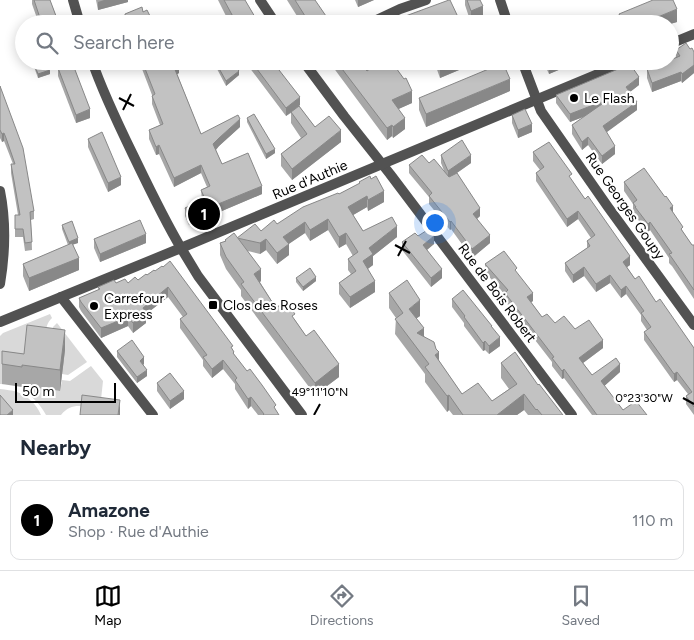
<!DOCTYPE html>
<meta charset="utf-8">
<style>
body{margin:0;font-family:Figtree,sans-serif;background:#f2f2f3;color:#1f2937}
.scale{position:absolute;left:15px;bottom:12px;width:101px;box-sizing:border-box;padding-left:5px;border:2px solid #000;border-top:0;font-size:14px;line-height:18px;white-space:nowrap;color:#000;-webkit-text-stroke:4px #fff;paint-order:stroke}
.you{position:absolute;left:434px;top:222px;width:18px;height:18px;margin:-12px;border:4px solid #fff;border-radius:50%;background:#1a73e8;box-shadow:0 0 0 8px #1a73e833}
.badge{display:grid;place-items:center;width:32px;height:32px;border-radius:50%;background:#000;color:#fff;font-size:16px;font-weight:700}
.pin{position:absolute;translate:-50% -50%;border:2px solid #fff;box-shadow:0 1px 5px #0006}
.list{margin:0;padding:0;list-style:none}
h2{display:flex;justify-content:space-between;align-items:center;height:65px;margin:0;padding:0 20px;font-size:21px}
h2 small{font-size:16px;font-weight:400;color:#747a83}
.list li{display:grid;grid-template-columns:32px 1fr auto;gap:15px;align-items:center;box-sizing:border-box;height:80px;margin:0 10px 10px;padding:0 10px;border:1px solid #e0e1e3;border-radius:10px}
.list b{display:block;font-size:19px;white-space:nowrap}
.list p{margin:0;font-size:16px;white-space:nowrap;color:#747a83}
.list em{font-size:16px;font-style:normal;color:#747a83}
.icon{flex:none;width:28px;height:28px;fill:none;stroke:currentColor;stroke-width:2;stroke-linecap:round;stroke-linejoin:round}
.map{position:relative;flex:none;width:694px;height:415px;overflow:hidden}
.search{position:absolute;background:#fff;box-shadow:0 2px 12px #0003;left:15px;right:15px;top:15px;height:55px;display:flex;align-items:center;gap:12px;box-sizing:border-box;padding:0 18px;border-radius:28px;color:#747a83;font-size:19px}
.sheet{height:155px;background:#fff}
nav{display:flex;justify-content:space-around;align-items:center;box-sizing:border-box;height:70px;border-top:1px solid #e0e1e3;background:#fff;font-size:14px;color:#747a83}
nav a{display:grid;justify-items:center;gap:2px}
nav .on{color:#000}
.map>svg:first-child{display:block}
</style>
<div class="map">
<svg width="694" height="415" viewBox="0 0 694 415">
<rect width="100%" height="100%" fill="#fff"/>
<g fill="#d9d9d9">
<path d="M50 314 52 318C42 327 49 337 44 348 43 351 39 354 37 357 29 368 15 386 0 384V336L3 333Z"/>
<path d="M57 323 87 362 68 375 62 374 50 348 53 327Z"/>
<path d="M91 366 103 381 100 409C84 407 72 401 61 415H46C40 404 33 397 22 390V386L60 391 62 380 70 381Z"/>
<path d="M0 389C6 390 12 390 17 392 27 395 37 405 41 415H10L0 403Z"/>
</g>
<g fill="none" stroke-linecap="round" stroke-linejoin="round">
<g stroke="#525252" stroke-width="10">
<path d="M260 0 276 24"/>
<path d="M500 0 508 24"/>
<path d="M368 24 400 9 426 0"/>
<path d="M303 61 344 116 390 174 572 415"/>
<path d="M522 61 541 111 608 207 694 325"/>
<path d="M0 191C6 221 5 254 0 284"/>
<path d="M181 248 198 276 302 415"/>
<path d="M61 297 153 415"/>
</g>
<g stroke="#525252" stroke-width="10">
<path d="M73 0 80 24"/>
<path d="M670 44 694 34"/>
<path d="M92 61C104 96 121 130 137 163 151 192 165 221 181 248"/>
<path d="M0 322 181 248 629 61"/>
</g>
</g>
<g fill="#a7a7a7">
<path d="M32 0H50L59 24H39L32 4Z"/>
<path d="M96 0H128V2L98 10Z"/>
<path d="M218 0H245L255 24H230Z"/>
<path d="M287 0H315L326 24H302Z"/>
<path d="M355 0H374L358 7Z"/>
<path d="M465 0H480L483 18 471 23 465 5Z"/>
<path d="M619 14 677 22 670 24H619Z"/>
<path d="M690 49 694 52V73L682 83 681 81 652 92 647 78V69L676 58V50Z"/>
<path d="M32 61H47L50 74 38 78Z"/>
<path d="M139 61H190L179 66V73L177 74 201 134 240 127 219 146 216 150 222 164 262 194 189 225 185 216V208L202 200 201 190 207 187 201 173 174 187 159 154 156 155 149 139V130L160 125 152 104V95Z"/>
<path d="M249 61H272L300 105 299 106 315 127 341 142 292 180 281 166V154L301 138 291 123V113L286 116 249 67Z"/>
<path d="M330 61H360L367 71 412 103 398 109 405 129 393 138 392 136 387 140 330 63Z"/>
<path d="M434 61H478V62L440 78Z"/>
<path d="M543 61H580L549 74Z"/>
<path d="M216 63 239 75 226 86 216 67Z"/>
<path d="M58 68 90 118 76 123 58 76Z"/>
<path d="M639 85 630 92 637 110 606 132 615 154 602 164 588 145 582 150 572 134V125L586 116 570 122 556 103V95Z"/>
<path d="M0 86 34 211V219L31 220 32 250 25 251 23 237H15V215H18L11 173V164H13L6 146 4 141 2 142 0 138Z"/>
<path d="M510 91 426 127 419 110V98Z"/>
<path d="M512 115 532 132 518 138 512 123Z"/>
<path d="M247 118 275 153 266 159 247 122Z"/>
<path d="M88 139 121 185 108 192 88 147Z"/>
<path d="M533 152 572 181 630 265 627 267 635 279 656 302 694 348V415L686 404V396L688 394 677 380 674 382 644 340V332L647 330 641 321V315L626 294 621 298 610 283 596 292 584 276 573 283 565 271V263L587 248V241L591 238 578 219 567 227 536 181V173L540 170 533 161Z"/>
<path d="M441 155 471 163 457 173 480 216 477 219 490 243 472 258 451 229 450 230 429 204V197L409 173V165L429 163 445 173 441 163Z"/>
<path d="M359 182 384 202 368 211 367 207 353 215 363 231 397 237 373 256V265L368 269 375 292 350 308 339 294V283L351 274 348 270V259L353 256 346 244 339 248 328 230 310 241 305 233 288 244 289 255 277 264 266 250 260 254 248 251 261 281 260 282 276 308 295 320 306 336 339 377 315 395 241 296V290L226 269 220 255V243L261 231 277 224 339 194 359 184Z"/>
<path d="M624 182 673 213 683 232 692 245H694V299L672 266 669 263V258L650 230 648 232 635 216V214L633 211V204L624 191Z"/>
<path d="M62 225 78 243 73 244 79 270 29 291 23 276V264L68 245 62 229Z"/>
<path d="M418 236 434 244 427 250 442 278 431 287 402 250V242Z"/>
<path d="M94 239 146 243 100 262 94 248Z"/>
<path d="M485 264 517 273 533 301 531 302 542 317 555 323 575 329 603 348 583 363 592 375 620 372 604 386 623 410 647 415H592L564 378 562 379 552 366V362L505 301V295L485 272Z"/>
<path d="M154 270 233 350 234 355 279 415H258L251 406 248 409 235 389V384L223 369 212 378 203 366V360L180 328V319L183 317 168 297 146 314V323L133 333 128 326 101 338 81 311 79 307V298L98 290V287L116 283H128L138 280 147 275Z"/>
<path d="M296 278 316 281 303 291 296 282Z"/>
<path d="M389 293 420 316 416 318 424 336 439 361 462 394 492 401 509 389 501 378V363L538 385 563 415H528L524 410 517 415H453L449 410 447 412 425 382V374L395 334 396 318 389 308Z"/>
<path d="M452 299 492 327 500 346 489 354 485 350 483 351 464 326V323L452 307Z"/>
<path d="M65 350 60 391 22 386V387L2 384V351L24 354Z"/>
<path d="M117 351 144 364 143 365 147 376 137 383 117 357Z"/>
<path d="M157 383 184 399 170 409 157 391Z"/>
</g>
<g fill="#888">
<path d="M104 0H128V2L98 10V2Z"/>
<path d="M358 0H374L358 7Z"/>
<path d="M483 6V18L471 23V11Z"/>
<path d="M677 9V22L670 24H641Z"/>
<path d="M326 16V24H314Z"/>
<path d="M255 17V24H242Z"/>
<path d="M458 17V24H439Z"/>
<path d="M177 61H190L179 66V73L174 76V67Z"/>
<path d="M453 61H478V62L440 78V67Z"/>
<path d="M551 61H580L549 74V62Z"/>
<path d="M694 65V73L682 83V74Z"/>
<path d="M50 70V74L38 78V74Z"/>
<path d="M239 71V75L226 86V81Z"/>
<path d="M681 72V81L652 92V83Z"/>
<path d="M639 77V85L626 95V87Z"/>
<path d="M510 79V91L426 127V114Z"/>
<path d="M412 91V103L392 112V100Z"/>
<path d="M300 97V105L286 116V108Z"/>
<path d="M601 102V110L570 122V114Z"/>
<path d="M637 102V110L603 135V126Z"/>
<path d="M90 109V118L76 123V115Z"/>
<path d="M405 118V129L393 138V127Z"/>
<path d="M240 119V127L219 146 213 153V144L219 138Z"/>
<path d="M532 124V132L518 138V130Z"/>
<path d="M392 125V136L387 140V128Z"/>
<path d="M341 130V142L292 180V169Z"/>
<path d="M4 133V141L2 142V134Z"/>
<path d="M588 137V145L582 150V142Z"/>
<path d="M159 145V154L156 155V147Z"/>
<path d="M615 146V154L602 164V156Z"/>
<path d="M275 149V153L266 159V154Z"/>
<path d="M471 155V163L448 179V171Z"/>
<path d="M201 165V173L174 187V178Z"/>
<path d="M121 177V185L108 192V183Z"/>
<path d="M262 186V194L189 225V216Z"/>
<path d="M384 191V202L368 211V200Z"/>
<path d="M367 196V207L348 218V207Z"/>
<path d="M673 206V214L670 208Z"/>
<path d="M480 208V216L473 222V214Z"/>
<path d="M578 211V219L567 227V219Z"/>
<path d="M328 219V230L310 241V230Z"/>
<path d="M451 221V229L450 230V222Z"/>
<path d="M305 222V233L283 248V237Z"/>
<path d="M650 222V230L648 232V224Z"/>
<path d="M397 226V237L373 256V265L363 272V261L369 248Z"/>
<path d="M346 233V244L339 248V237Z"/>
<path d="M146 234V243L100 262V254Z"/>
<path d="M490 235V243L472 258V249Z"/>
<path d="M434 236V244L423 253V245Z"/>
<path d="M78 238V243L69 246V242Z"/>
<path d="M266 239V250L260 254V243Z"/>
<path d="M289 244V255L277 264V253Z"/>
<path d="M630 256V265L623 270V262Z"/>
<path d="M79 258V270L29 291V278Z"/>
<path d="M584 267V276L573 283V275Z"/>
<path d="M261 269V281L254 286V274Z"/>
<path d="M442 269V278L431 287V278Z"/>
<path d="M610 275V283L596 292V284Z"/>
<path d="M316 277V281L303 291V287Z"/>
<path d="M375 281V292L350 308V297Z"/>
<path d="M626 286V294L621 298V290Z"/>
<path d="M168 287V297L146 314V323L133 333V323L143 308Z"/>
<path d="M533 293V301L527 305V297Z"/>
<path d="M420 300V316L409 324V309Z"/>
<path d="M128 317V326L101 338V328Z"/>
<path d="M424 328V343L417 333Z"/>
<path d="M65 330V350L60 391V370Z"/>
<path d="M500 337V346L489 354V346Z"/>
<path d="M603 340V348L579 366V358Z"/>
<path d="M485 341V350L483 351V343Z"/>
<path d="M439 352V367L435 355Z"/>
<path d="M144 357V364L140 367V361Z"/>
<path d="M223 360V369L212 378V369Z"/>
<path d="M339 364V377L315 395V383Z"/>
<path d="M620 364V372L601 389V381Z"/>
<path d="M564 369V378L562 379V371Z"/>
<path d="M147 370V376L137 383V377Z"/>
<path d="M677 372V380L674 382V374Z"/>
<path d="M184 391V399L170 409V401Z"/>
<path d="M524 394V410L517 415H497Z"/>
<path d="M449 395V410L447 412V396Z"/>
<path d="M251 397V406L248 409V399Z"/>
<path d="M120 400V415H118Z"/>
<path d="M13 410V415H7Z"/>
</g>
<g fill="#c2c2c2" stroke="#888">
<path d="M34 0H50L59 24H42Z"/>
<path d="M224 0H245L255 17 242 24H237Z"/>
<path d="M295 0H315L326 16 314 24H310Z"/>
<path d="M449 0H450L458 17 439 24H393L392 21Z"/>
<path d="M467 0H480L483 6 471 11Z"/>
<path d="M653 0H673L677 9 641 24H623L619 14Z"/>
<path d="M142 7 143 12 147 10 154 24H127L125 19V14Z"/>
<path d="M686 43 690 49 692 48 694 52V65L682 74 681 72 652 83 647 69 667 61H670V60L680 56 676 50Z"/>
<path d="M33 61H47L50 70 38 74Z"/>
<path d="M142 61H178L179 65 174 67 201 134 238 115 240 119 219 138 213 144 222 164 248 153 262 186 189 216 185 208 205 199 201 190 210 186 201 165 174 178 159 145 156 147 149 130 163 124 152 96 155 94Z"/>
<path d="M219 61H231L239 71 226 81 216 63Z"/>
<path d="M251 61H272L300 97 286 108Z"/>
<path d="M336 61H360L367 71 380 61H391L404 79 406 78 412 91 392 100 405 118 393 127 392 125 387 128Z"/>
<path d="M438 61H453L440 67Z"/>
<path d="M72 62 90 109 76 115 58 68Z"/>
<path d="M503 63 510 79 426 114 419 98Z"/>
<path d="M630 64 639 77 626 87 637 102 603 126 615 146 602 156 588 137 582 142 572 125 602 104 601 102 570 114 556 95Z"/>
<path d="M0 86 23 148 34 211 30 212 32 242 25 243 23 229H15V215H20L11 164H15L6 138 4 133 2 134 0 130Z"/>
<path d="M299 106 315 127 329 116 341 130 292 169 281 154 307 134 291 112Z"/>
<path d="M525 109 532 124 518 130 512 115Z"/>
<path d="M254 114 275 149 266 154 247 118Z"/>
<path d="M102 132 121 177 108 183 88 139Z"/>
<path d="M462 140 471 155 448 171 441 155Z"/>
<path d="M549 142 572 174 569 176 585 199 588 196 630 256 623 262 635 279 639 276 656 302 660 299 694 348V407L686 396 692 392 677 372 674 374 644 332 651 327 641 313 644 311 626 286 621 290 610 275 596 284 584 267 573 275 565 263 590 246 587 241 595 235 578 211 567 219 536 173 544 167 533 152Z"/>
<path d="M422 155 429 163 434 159 449 177 457 173 480 208 473 214 490 235 472 249 451 221 450 222 429 196 432 193 409 165Z"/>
<path d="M644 168 665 197 666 196 673 206 670 208 683 227 681 229 692 245H694V290L672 258 669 254 672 253 650 222 648 224 635 207H636L633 203 637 200 624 182Z"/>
<path d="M370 176 371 179 376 176 384 191 368 200 367 196 348 207 363 231 392 217 397 226 369 248 373 254 363 261 375 281 350 297 339 283 356 271 348 259 358 252 346 233 339 237 328 219 310 230 305 222 283 237 289 244 277 253 266 239 260 243 237 238 255 224 261 231 274 220 277 224 303 207 338 193 339 194 360 183 359 182Z"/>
<path d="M140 220 146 234 100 254 94 239Z"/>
<path d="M72 221 78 238 69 242 62 225Z"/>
<path d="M429 229 434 236 423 245 442 269 431 278 402 242 415 233 418 236Z"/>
<path d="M234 233 261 269 254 274 276 308 285 301 295 314 292 316 306 336 314 330 339 364 315 383 241 284 244 282 226 257 220 243 226 241 225 240Z"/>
<path d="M72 243 79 258 29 278 23 264Z"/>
<path d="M504 251 517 268 515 270 533 293 527 297 542 317 547 314 555 323 564 316 575 329 589 320 603 340 579 358 592 375 616 358 620 364 601 381 623 410 636 401 647 415H597L564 369 562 371 552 358 554 357 505 293 508 290 485 264Z"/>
<path d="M170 261 233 346 231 347 234 352 233 353 247 371 250 369 262 385 276 405 274 407 279 415H263L264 414 251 397 248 399 235 380 237 378 223 360 212 369 203 357 207 355 180 319 187 314 168 287 143 308 146 313 133 323 128 317 101 328 81 302 79 298 100 289 98 287 114 280 116 283 125 279 128 283 135 277 138 280 146 274 147 275 154 270 155 271 162 266 163 267Z"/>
<path d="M310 268 316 277 303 287 296 278Z"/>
<path d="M407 280 420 300 409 309 424 328 417 333 434 342 436 349 439 352 435 355 462 394 478 383 492 401 517 384 501 363 515 352 538 385 539 384 563 415H542L537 409 536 410 524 394 497 415H463L449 395 447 396 425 367 429 364 395 319 403 313 389 293Z"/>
<path d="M463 290 492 326H491L500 337 489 346 485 341 483 343 464 317 465 316 452 299Z"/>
<path d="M27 325 65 330 60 370 22 365V367L2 364V351L24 354Z"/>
<path d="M132 340 144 357 140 361 147 370 137 377 117 351Z"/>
<path d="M170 373 184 391 170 401 157 383Z"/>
<path d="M0 395 13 410 7 415H0Z"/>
<path d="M82 395 120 400 118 415H80Z"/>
</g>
<path fill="none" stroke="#000" stroke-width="2" d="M119 98 134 106M123 110 131 94M395 245 410 253M398 256 406 241M683 398 694 404M314 415 320 404"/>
<g fill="#000" stroke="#fff" stroke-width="2">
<circle cx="574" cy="98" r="5"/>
<rect x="208" y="300" width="10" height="10" rx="2.5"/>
<circle cx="94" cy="306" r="5"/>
</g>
<g text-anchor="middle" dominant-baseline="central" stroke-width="4.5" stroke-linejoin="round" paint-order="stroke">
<g font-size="14" fill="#000" stroke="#fff" text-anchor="start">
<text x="584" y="98">Le Flash</text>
<text x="104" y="298">Carrefour<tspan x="104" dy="16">Express</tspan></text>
<text x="223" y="305">Clos des Roses</text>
</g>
<g font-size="14" fill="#000" stroke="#fff">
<text transform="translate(310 180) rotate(-23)">Rue d'Authie</text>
<text transform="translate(625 206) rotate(55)">Rue Georges Goupy</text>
<text transform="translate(497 293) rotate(53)">Rue de Bois Robert</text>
</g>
</g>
<g font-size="12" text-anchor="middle" fill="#000" stroke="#fff" stroke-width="4.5" stroke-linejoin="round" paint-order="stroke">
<text x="320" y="396">49°11'10"N</text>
<text x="644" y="402">0°23'30"W</text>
</g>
</svg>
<div class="scale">50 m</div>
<div class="you"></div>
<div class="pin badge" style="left:204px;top:214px">1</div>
<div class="search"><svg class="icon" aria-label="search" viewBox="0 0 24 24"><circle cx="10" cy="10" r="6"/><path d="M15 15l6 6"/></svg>Search here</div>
</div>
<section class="sheet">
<h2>Nearby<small></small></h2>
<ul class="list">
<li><span class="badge">1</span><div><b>Amazone</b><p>Shop · Rue d'Authie</p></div><em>110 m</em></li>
</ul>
</section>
<nav>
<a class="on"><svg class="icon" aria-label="map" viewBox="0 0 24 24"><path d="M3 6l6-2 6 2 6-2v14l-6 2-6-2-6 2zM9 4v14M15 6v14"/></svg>Map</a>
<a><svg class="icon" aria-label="directions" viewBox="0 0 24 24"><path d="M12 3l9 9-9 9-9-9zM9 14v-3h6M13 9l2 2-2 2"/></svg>Directions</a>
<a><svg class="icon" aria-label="saved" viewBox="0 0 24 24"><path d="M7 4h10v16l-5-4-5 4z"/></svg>Saved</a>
</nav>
